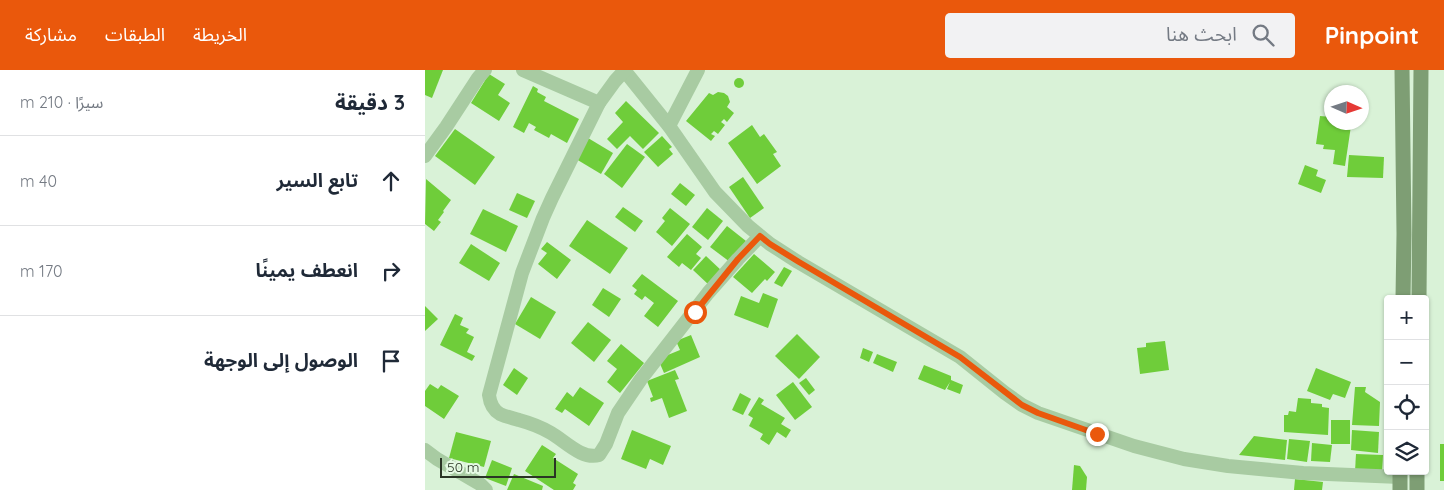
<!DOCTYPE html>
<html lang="ar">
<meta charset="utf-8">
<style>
body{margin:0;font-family:Quicksand,"Noto Sans Arabic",sans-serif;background:#f2f2f3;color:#1f2937;direction:rtl}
.controls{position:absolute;right:15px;bottom:15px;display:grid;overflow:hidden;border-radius:5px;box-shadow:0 1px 4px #0004}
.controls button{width:45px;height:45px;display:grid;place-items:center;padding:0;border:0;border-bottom:1px solid #e0e1e3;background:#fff;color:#1f2937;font:25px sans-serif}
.compass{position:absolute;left:899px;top:15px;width:45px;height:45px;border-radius:50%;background:#fff;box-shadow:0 1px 4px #0004;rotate:93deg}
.scale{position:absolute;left:15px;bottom:12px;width:116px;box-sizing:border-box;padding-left:5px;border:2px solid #2a3525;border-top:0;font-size:14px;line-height:18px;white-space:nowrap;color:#2a3525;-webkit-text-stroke:4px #e5fae3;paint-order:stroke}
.stop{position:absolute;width:15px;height:15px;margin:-11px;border:4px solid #ea580c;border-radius:50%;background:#fff}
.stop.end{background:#ea580c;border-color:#fff;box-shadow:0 1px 5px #0008}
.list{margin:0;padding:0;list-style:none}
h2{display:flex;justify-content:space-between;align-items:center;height:65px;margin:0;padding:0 20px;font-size:21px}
h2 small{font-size:16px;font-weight:400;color:#747a83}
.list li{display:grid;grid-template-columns:32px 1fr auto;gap:15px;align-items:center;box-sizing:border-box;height:90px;padding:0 20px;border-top:1px solid #e0e1e3}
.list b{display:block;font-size:19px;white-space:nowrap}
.list em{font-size:16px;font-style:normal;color:#747a83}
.icon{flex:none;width:28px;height:28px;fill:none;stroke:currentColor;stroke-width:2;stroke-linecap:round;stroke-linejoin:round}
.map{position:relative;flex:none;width:1019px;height:420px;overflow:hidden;direction:ltr}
header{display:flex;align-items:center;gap:30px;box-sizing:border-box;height:70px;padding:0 25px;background:#ea580c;color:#fff}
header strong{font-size:24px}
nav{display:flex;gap:28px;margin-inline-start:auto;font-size:18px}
.search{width:350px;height:45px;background:#f2f2f3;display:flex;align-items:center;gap:12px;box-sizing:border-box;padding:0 18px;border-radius:5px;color:#747a83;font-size:19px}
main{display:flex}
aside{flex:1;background:#fff}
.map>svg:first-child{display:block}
</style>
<header>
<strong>Pinpoint</strong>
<div class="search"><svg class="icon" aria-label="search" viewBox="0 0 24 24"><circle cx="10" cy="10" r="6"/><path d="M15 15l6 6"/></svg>ابحث هنا</div>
<nav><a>الخريطة</a><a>الطبقات</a><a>مشاركة</a></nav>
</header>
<main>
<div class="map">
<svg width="1019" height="420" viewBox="0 0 1019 420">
<rect width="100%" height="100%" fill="#d9f2d7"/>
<g fill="#6fcd3a">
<path d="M0 0H18L7 28 0 25Z"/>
<path d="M64 4 80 14 73 25 85 33 74 51 46 33Z"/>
<circle cx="314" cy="13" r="5"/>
<path d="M108 16 113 19 112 22 121 27 119 31 154 49 142 73 126 64 124 68 109 60 111 57 104 53 99 63 88 57Z"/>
<path d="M293 22 299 23 303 26 305 32 302 37 309 43 302 52 299 49 296 52 300 55 293 64 289 61 286 64 290 66 286 71 261 51 284 23 288 25Z"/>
<path d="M201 31 234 63 218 79 205 66 192 79 182 69 198 52 190 43Z"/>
<path d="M895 46 906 47V52H926V56L920 96 908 94 910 80 898 79 899 75 891 74Z"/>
<path d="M327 55 335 67 339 64 352 82 348 84 356 96 332 114 303 73Z"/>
<path d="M30 59 70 87 50 115 10 86Z"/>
<path d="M237 66 247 77 244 79 248 84 233 97 219 82Z"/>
<path d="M163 68 188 83 176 104 151 89Z"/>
<path d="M202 74 220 87 197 118 179 104Z"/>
<path d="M924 85 959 87 958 108 922 107Z"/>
<path d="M880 95 893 100 891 106 901 110 896 123 873 114Z"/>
<path d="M318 107 339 138 325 148 304 117Z"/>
<path d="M1 109 26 130 18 141 19 142 13 150 16 152 9 161 0 154Z"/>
<path d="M255 113 270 125 261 136 246 124Z"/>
<path d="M92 123 110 131 102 148 84 140Z"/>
<path d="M198 137 218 151 210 162 190 147Z"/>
<path d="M245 138 265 154 247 176 231 162 240 151 237 148Z"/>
<path d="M282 138 298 151 283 170 267 157Z"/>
<path d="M58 139 93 156 81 182 45 164Z"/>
<path d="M162 150 203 178 185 204 144 176Z"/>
<path d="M302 156 321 171 305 192 285 177Z"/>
<path d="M262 164 277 177 271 184 276 188 266 200 257 193 254 197 242 187Z"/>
<path d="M122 172 146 190 132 209 113 194 122 183 116 179Z"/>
<path d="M46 174 75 193 64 211 34 193Z"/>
<path d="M329 184 350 202 342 211 340 209 327 223 308 207Z"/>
<path d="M281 186 298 202 285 216 268 200Z"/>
<path d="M359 197 367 201 357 217 349 213Z"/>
<path d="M217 204 253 231 233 257 219 246 229 233 220 226 217 230 209 224 212 220 207 216Z"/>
<path d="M178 218 196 229 184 247 167 235Z"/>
<path d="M338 223 353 229 343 258 309 245 316 226 334 233Z"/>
<path d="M106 227 131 242 115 269 90 254Z"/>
<path d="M0 236 13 249 0 261Z"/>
<path d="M30 244 38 248 35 255 44 259 41 263 49 267 42 282 50 286 47 291 15 275Z"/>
<path d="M163 252 186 270 169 292 146 273Z"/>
<path d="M372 264 395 287 374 309 350 286Z"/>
<path d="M266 265 275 287 239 303 233 289 255 280 251 271Z"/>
<path d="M740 271 744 300 715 304 712 278 721 277V273Z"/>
<path d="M196 274 219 293 195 323 182 312 192 299 182 291Z"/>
<path d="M438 278 448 282 444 292 435 288Z"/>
<path d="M452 284 472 292 468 302 448 293Z"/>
<path d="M499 295 526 306V310L538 315 535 324 522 319 525 312 520 320 493 309Z"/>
<path d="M89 298 103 308 92 325 78 315Z"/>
<path d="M891 298 926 312 920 328 908 324 905 330 882 321Z"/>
<path d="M250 300 254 309 250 310 262 341 244 348 237 328 226 332 225 328 228 327 222 311Z"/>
<path d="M381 308 390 320 384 325 374 313Z"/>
<path d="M368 312 387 337 370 350 351 325Z"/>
<path d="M5 314 13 319 16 315 34 326 19 349 0 336V321Z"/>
<path d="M155 317 179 333 164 356 140 339 137 343 130 339 142 322 148 327Z"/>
<path d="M930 317H941L940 322 955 332 954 356 927 355Z"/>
<path d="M315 323 326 329 318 345 307 340Z"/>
<path d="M334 327 339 330 336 334 360 348 356 354 366 360 361 368 352 362 344 375 335 369 338 364 324 356 328 348 323 345Z"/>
<path d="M873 328 886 329V333L897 334V337L904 338 903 365 859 362V345H863L864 341 871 342Z"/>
<rect x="906" y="350" width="19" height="24"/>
<path d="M207 360 246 376 238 395 225 389 221 399 196 389Z"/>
<path d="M927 360 954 362 953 383 926 380Z"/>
<path d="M31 362 66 371 59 397 24 388Z"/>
<path d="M829 366 862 370 860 390 814 385Z"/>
<path d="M864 369 885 371 882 392 862 389Z"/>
<path d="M887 373 907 375 905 392 886 391Z"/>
<rect x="1015" y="374" width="4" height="37"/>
<path d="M117 375 131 384 128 388 153 404 148 413 151 415 148 420H129L100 401Z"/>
<path d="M931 384 958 385 957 403 930 401Z"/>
<path d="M67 390 87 398 81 416 60 408Z"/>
<path d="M649 395 655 396 662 407 661 420H647Z"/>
<path d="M89 404 118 416 117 420H82Z"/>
<path d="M870 409 898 412 897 420H869Z"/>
</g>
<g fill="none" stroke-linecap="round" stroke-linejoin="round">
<g stroke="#a8cba2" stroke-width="14">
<path d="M98 0 174 33"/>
<path d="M199 0 244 56 290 122 323 156 345 174 373 192 535 287 580 323 597 335 613 343 709 376 759 389 803 396 878 403 975 407"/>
<path d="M199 1 190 11 174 33 127 128 118 148 97 203 64 325C65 333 68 340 75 344 81 347 88 348 94 350 105 353 116 357 126 363 140 371 157 390 174 385L181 374 193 343 216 309 283 223 313 189 335 166"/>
<path d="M244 56 273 0"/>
<path d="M0 86 21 57 53 8 60 0"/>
<path d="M0 380 12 389 55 414 61 420"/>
</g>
<g stroke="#7e9e74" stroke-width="15">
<path d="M977 0 979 164 978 229"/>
<path d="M994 229 996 0"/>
<path d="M975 401V420"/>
<path d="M992 401V420"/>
</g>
</g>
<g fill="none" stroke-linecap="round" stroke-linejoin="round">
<path stroke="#ea580c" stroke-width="6" d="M270 242 313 189 335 166 345 174 374 192 535 287 597 335 613 343 672 364"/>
</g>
</svg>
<div class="controls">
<button>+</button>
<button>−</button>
<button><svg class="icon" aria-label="locate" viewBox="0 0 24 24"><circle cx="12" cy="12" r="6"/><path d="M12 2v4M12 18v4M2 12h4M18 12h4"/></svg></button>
<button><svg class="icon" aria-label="layers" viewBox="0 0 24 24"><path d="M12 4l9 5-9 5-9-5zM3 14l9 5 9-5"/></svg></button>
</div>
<svg class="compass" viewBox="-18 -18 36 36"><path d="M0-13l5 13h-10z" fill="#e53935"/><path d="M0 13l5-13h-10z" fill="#747a83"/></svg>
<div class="scale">50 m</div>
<div class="stop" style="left:270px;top:242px"></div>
<div class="stop end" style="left:672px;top:364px"></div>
</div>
<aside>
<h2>3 دقيقة<small>سيرًا · 210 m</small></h2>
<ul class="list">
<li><svg class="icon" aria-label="ahead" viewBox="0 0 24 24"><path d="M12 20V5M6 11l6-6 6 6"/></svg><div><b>تابع السير</b></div><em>40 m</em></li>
<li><svg class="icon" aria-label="right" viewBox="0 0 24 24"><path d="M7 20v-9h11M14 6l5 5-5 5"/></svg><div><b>انعطف يمينًا</b></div><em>170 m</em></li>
<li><svg class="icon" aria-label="arrive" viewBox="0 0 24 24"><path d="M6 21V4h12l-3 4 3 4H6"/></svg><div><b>الوصول إلى الوجهة</b></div></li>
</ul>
</aside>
</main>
